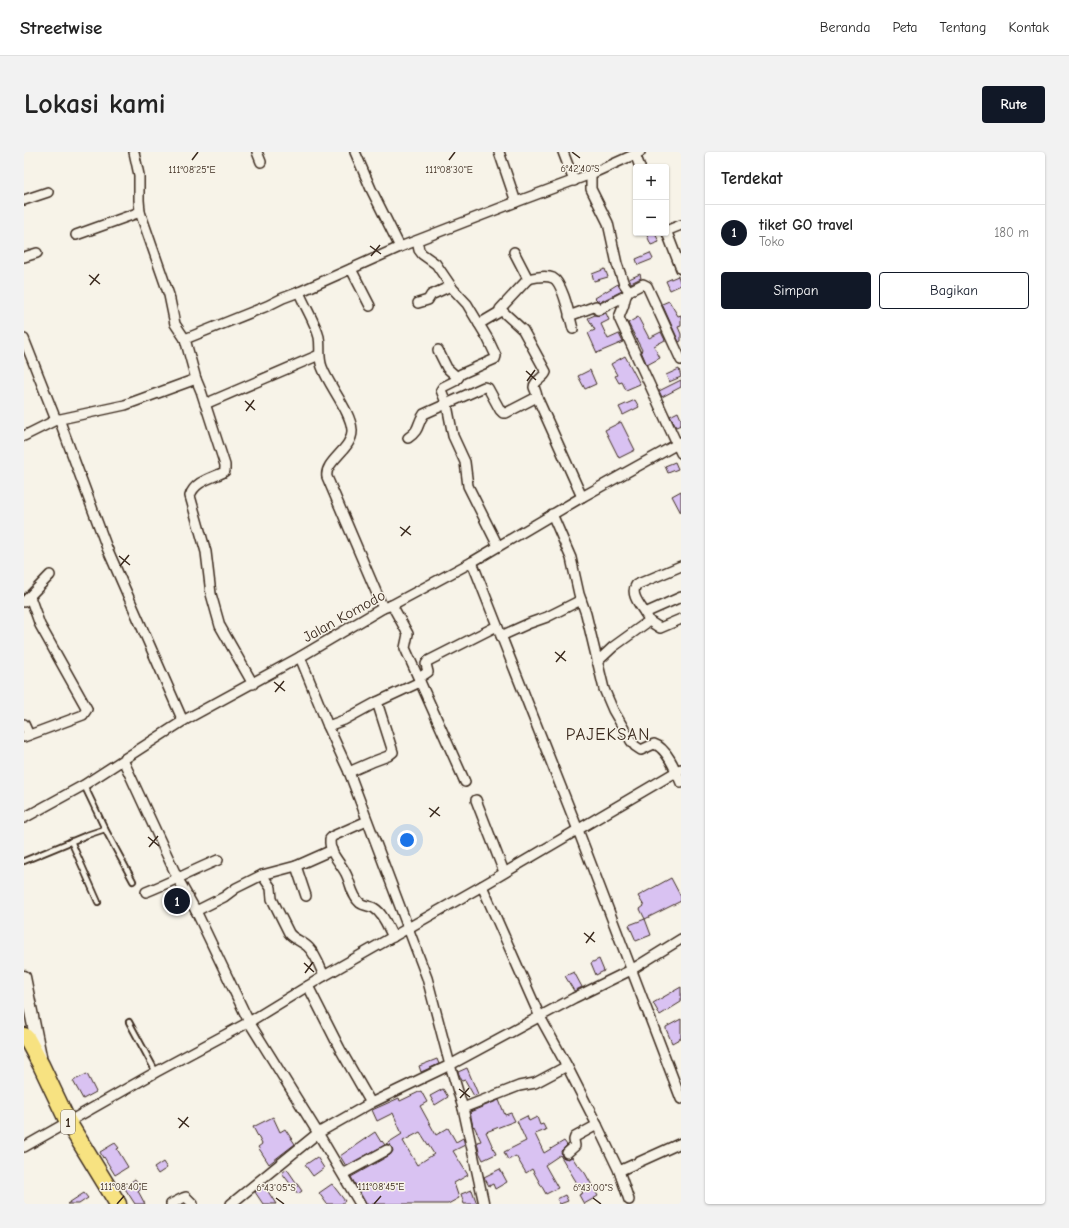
<!DOCTYPE html>
<html lang="id">
<meta charset="utf-8">
<style>
body{margin:0;font-family:"Comic Neue",sans-serif;background:#f2f2f2;color:#222}
.controls{position:absolute;right:12px;top:12px;display:grid;overflow:hidden;border-radius:4px;box-shadow:0 1px 3px #0004}
.controls button{width:36px;height:36px;display:grid;place-items:center;padding:0;border:0;border-bottom:1px solid #e0e0e0;background:#fff;color:#222;font:20px sans-serif}
.you{position:absolute;left:383px;top:688px;width:14px;height:14px;margin:-10px;border:3px solid #fff;border-radius:50%;background:#1a73e8;box-shadow:0 0 0 6px #1a73e833}
.badge{display:grid;place-items:center;width:26px;height:26px;border-radius:50%;background:#111827;color:#fff;font-size:13px;font-weight:700}
.pin{position:absolute;translate:-50% -50%;border:2px solid #fff;box-shadow:0 1px 4px #0006}
.list{margin:0;padding:0;list-style:none}
h2{display:flex;justify-content:space-between;align-items:center;height:52px;margin:0;padding:0 16px;font-size:17px}
h2 small{font-size:13px;font-weight:400;color:#767676}
.list li{display:grid;grid-template-columns:26px 1fr auto;gap:12px;align-items:center;box-sizing:border-box;height:56px;padding:0 16px;border-top:1px solid #e0e0e0}
.list b{display:block;font-size:15px;white-space:nowrap}
.list p{margin:0;font-size:13px;white-space:nowrap;color:#767676}
.list em{font-size:13px;font-style:normal;color:#767676}
.actions{display:flex;gap:8px;padding:12px 16px}
.actions a{flex:1;padding:9px 0;border:1px solid #111827;border-radius:4px;text-align:center;font-size:14px;color:#111827}
.actions .main{background:#111827;color:#fff}
.map{position:relative;flex:none;width:657px;height:1052px;overflow:hidden;border-radius:4px}
header{display:flex;align-items:center;gap:24px;box-sizing:border-box;height:56px;padding:0 20px;background:#fff;border-bottom:1px solid #e0e0e0}
header strong{font-size:19px}
nav{display:flex;gap:22px;margin-inline-start:auto;font-size:14px}
.intro{display:flex;align-items:center;justify-content:space-between;box-sizing:border-box;height:96px;padding:0 24px}
h1{margin:0;font-size:28px}
.button{padding:10px 18px;border-radius:4px;background:#111827;color:#fff;font-size:14px;font-weight:700}
main{display:flex;gap:24px;padding:0 24px}
aside{flex:1;background:#fff;border-radius:4px;box-shadow:0 1px 3px #0004}
.map>svg:first-child{display:block}
</style>
<header>
<strong>Streetwise</strong>
<nav><a>Beranda</a><a>Peta</a><a>Tentang</a><a>Kontak</a></nav>
</header>
<div class="intro"><h1>Lokasi kami</h1><a class="button">Rute</a></div>
<main>
<div class="map">
<svg width="657" height="1052" viewBox="0 0 657 1052">
<rect width="100%" height="100%" fill="#f7f3e8"/>
<filter id="ink" filterUnits="userSpaceOnUse"><feTurbulence type="fractalNoise" baseFrequency=".025" numOctaves="2"/><feDisplacementMap in="SourceGraphic" scale="8" xChannelSelector="R" yChannelSelector="G"/><feConvolveMatrix kernelMatrix="1 2 1 2 8 2 1 2 1" color-interpolation-filters="sRGB"/></filter>
<g filter="url(#ink)">
<g fill="#d9c2f2" stroke="#3b2a1e" fill-rule="evenodd">
<path d="M622 81H631L635 90 627 93Z"/>
<path d="M626 101 629 107 614 113 612 107Z"/>
<path d="M581 117 584 125 570 129 568 122Z"/>
<path d="M616 122 617 126 607 131 605 127Z"/>
<path d="M654 124 657 133 646 138 642 129Z"/>
<path d="M594 132 598 139 576 150 573 148 571 146Z"/>
<path d="M645 149 654 164 657 163V174L654 175 657 182V189L655 190 638 152Z"/>
<path d="M582 161 585 168 577 172 584 187 595 182 599 190 573 201 564 181 571 178 564 166 571 163 574 164Z"/>
<path d="M614 165 625 186 637 180 641 188 630 194 636 206 623 213 617 199 618 198 604 171Z"/>
<path d="M601 204 616 232 602 238 598 230 595 231 591 224 593 223 587 212Z"/>
<path d="M655 217 657 225 645 230 642 223Z"/>
<path d="M566 218 572 232 561 237 554 224Z"/>
<path d="M657 228V235L638 245 635 239Z"/>
<path d="M611 248 615 255 599 263 595 255Z"/>
<path d="M654 260 657 267V273L652 275 646 264Z"/>
<path d="M597 270 611 298 595 306 581 278Z"/>
<path d="M651 310 654 317 644 321 641 314Z"/>
<path d="M657 339V361L648 344Z"/>
<path d="M647 726 657 745V749L621 767 616 757 620 754 614 744Z"/>
<path d="M621 767 627 783 612 789 605 773Z"/>
<path d="M575 807 580 819 572 823 567 811Z"/>
<path d="M550 820 558 835 550 839 541 824Z"/>
<path d="M657 835V850L636 863 629 851Z"/>
<path d="M657 867V886L648 891 642 877V875Z"/>
<path d="M413 907 415 912 397 920 395 914Z"/>
<path d="M443 916 454 942 450 944 441 928 438 929 434 920Z"/>
<path d="M63 922 72 940 59 947 49 929Z"/>
<path d="M419 937 424 945 411 953 406 944Z"/>
<path d="M397 939 403 950 396 954 412 983 424 976 432 990 439 986 441 993 429 999 444 1023 430 1031 435 1046 424 1052H342L327 1025 366 1003 369 999 368 995 366 993 362 992 378 982 369 961 353 969 348 958 375 946 376 949ZM396 980 410 1002 393 1013 379 989Z"/>
<path d="M475 948 481 963 487 961 491 969 462 980 472 1002 459 1008 455 1000 453 990 457 989 450 974 449 975 446 960Z"/>
<path d="M503 964 505 969 513 965 516 973 519 972 522 978 511 982 520 1001 540 989 543 993 537 999 538 1005 544 1007 548 1005 554 1014H555L561 1021 574 1044 560 1052 555 1043 559 1041 536 1003 521 1013 534 1036 522 1042 508 1017 502 1021 492 1004 484 1008 480 1000 502 989 493 969Z"/>
<path d="M249 965 256 980 261 977 271 992 245 1012 234 995 238 992 229 975Z"/>
<path d="M351 980 357 990 358 989 361 993 322 1014 316 1004Z"/>
<path d="M91 991 95 996 93 997 104 1015 91 1023 80 1005 79 1006 76 1000Z"/>
<path d="M293 1005 300 1016 289 1024 281 1013Z"/>
<path d="M139 1010 143 1016 134 1022 130 1016Z"/>
<path d="M263 1017 278 1039 274 1042 258 1021Z"/>
<path d="M476 1017 483 1030 471 1037 469 1032 465 1034 460 1025Z"/>
<path d="M111 1027 117 1036 114 1039 121 1052H111L100 1035Z"/>
<path d="M308 1032 321 1049 317 1052H303L295 1041Z"/>
<path d="M240 1033 252 1052H239L231 1040Z"/>
<path d="M448 1038 453 1052H440L437 1042Z"/>
<path d="M60 1041 64 1046 55 1052H43Z"/>
<path d="M541 1043 544 1049 536 1052 533 1047Z"/>
</g>
<g fill="none" stroke-linecap="round" stroke-linejoin="round">
<defs>
<g id="service">
<path d="M60 633 81 677 109 729"/>
<path d="M47 689 74 750"/>
<path d="M0 709 63 683 81 677"/>
<path d="M105 870 132 920"/>
</g>
<g id="minor">
<path d="M110 0 115 23V48L116 60 145 143 151 172 161 187 172 227 177 239 201 313V319L198 321C187 326 170 330 166 344L182 400 187 442 196 474 229 532"/>
<path d="M233 0 237 10"/>
<path d="M331 0 347 37 376 95"/>
<path d="M475 0 492 50"/>
<path d="M539 0 550 29"/>
<path d="M611 2 616 15"/>
<path d="M567 22V37L584 71 593 112 600 132 605 139C601 144 601 146 600 152 599 157 596 161 595 166L657 301"/>
<path d="M0 48 24 40"/>
<path d="M642 78 657 117"/>
<path d="M642 79 657 73"/>
<path d="M52 83 116 60"/>
<path d="M393 89 395 98 398 102 412 112 429 137 443 152 464 187 472 204 471 207 437 222 431 229 419 235 417 238 423 253 429 284 441 310 444 334 474 394"/>
<path d="M490 100 504 127"/>
<path d="M0 105 13 101"/>
<path d="M327 117 346 154"/>
<path d="M605 139 619 132 623 134 657 208"/>
<path d="M275 140C281 155 291 170 295 185 297 196 294 205 298 215 305 234 327 260 328 278 329 297 300 309 303 325L359 456"/>
<path d="M394 151 404 148 407 143 427 134"/>
<path d="M545 164 572 154 574 158 601 144"/>
<path d="M455 172 477 159"/>
<path d="M549 177C546 166 539 131 529 126 522 123 512 125 504 127L476 157 499 178 522 220C520 226 510 229 510 235 511 238 513 242 513 245L558 345"/>
<path d="M0 187 32 268"/>
<path d="M161 187 243 154 259 146 275 140 376 95 492 50 567 22 616 0"/>
<path d="M414 198 423 216 434 226"/>
<path d="M181 252 295 203"/>
<path d="M35 267 83 396 159 569"/>
<path d="M0 284 32 268 101 253 172 227"/>
<path d="M384 286C397 277 392 273 400 262L460 235 464 236 476 258 479 261H482L513 245"/>
<path d="M528 362 547 406 555 442 562 462 580 537 589 558 607 589 611 594 617 598 630 592C643 596 652 619 657 631"/>
<path d="M448 410 554 678 657 947"/>
<path d="M0 450 26 423"/>
<path d="M368 453 384 482 381 496 441 630"/>
<path d="M621 461C616 453 606 442 612 433L657 414"/>
<path d="M624 466 621 461 657 445"/>
<path d="M477 484 506 471 523 465 557 448"/>
<path d="M276 505 304 574 325 620 403 826 426 913 439 956 460 1052"/>
<path d="M573 510 589 495 625 469 636 476 657 467"/>
<path d="M395 526 404 520 402 512 404 509 473 474"/>
<path d="M353 550 396 530"/>
<path d="M0 572 5 583"/>
<path d="M304 574 320 568 353 550 369 600 364 604 348 610 325 620"/>
<path d="M0 585 59 563 63 557 16 473 6 445"/>
<path d="M99 608 154 727 172 759 225 870 294 981 336 1052"/>
<path d="M452 648 480 720"/>
<path d="M0 666 60 633 159 569 276 505 359 456 368 453 448 410 558 345 657 290"/>
<path d="M343 669 309 684 306 687C305 701 315 709 321 720 327 730 327 743 336 751 340 754 346 754 350 756 360 762 364 776 369 785"/>
<path d="M272 714 282 744"/>
<path d="M238 723 247 736 248 747 265 781C270 788 279 789 285 796 292 803 296 815 300 824"/>
<path d="M458 734 516 865 543 914 573 973 595 1019 657 991"/>
<path d="M122 740C147 730 170 718 194 708"/>
<path d="M172 759 200 745 212 736 238 723 272 714 308 698"/>
<path d="M284 834 316 897 347 951"/>
<path d="M439 956 495 934 511 931 543 914"/>
<path d="M0 995 132 920 225 870 300 824 458 734 657 617"/>
<path d="M543 1001 551 994 550 988 551 985 573 973"/>
<path d="M595 1019 605 1048"/>
<path d="M319 1022 363 998"/>
<path d="M147 1052 159 1046 162 1045 169 1052"/>
<path d="M207 1052 294 981 347 951 426 913 550 846 607 818 657 787"/>
</g>
<path id="tertiary" d="M0 825 16 904"/>
<path id="trunk" d="M0 884 3 887 17 913 44 970 94 1052"/>
</defs>
<use href="#service" stroke="#3b2a1e" stroke-width="8"/>
<use href="#minor" stroke="#3b2a1e" stroke-width="12"/>
<use href="#tertiary" stroke="#3b2a1e" stroke-width="15"/>
<use href="#trunk" stroke="#3b2a1e" stroke-width="19"/>
<use href="#service" stroke="#f7f3e8" stroke-width="4.5"/>
<use href="#minor" stroke="#f7f3e8" stroke-width="9"/>
<use href="#tertiary" stroke="#f7f3e8" stroke-width="12"/>
<use href="#trunk" stroke="#f7e281" stroke-width="16"/>
</g>
</g>
<path fill="none" stroke="#3b2a1e" stroke-width="1.5" d="M548 0 556 6M168 8 174 0M425 8 431 0M346 94 357 102M347 104 356 93M65 123 76 132M66 133 75 122M502 219 512 228M503 229 511 218M221 249 231 258M222 259 230 248M376 375 387 383M377 384 386 374M95 404 106 413M96 414 105 403M531 500 542 509M532 510 541 499M250 530 261 539M251 540 260 529M405 656 416 664M406 665 415 655M124 685 135 694M125 695 134 684M560 781 571 790M562 791 570 780M280 811 290 820M281 821 289 810M435 937 446 945M436 946 445 936M154 966 165 975M155 976 164 965M252 1046 260 1052M569 1046 577 1052M93 1052 100 1044M350 1052 357 1044"/>
<g text-anchor="middle" dominant-baseline="central" stroke-width="3" stroke-linejoin="round" paint-order="stroke">
<rect fill="#f7f3e8" stroke="#73665b" stroke-width="1" x="37" y="958" width="14" height="24" rx="3"/>
<g font-size="14" font-weight="bold" fill="#3b2a1e">
<text x="44" y="970">1</text>
</g>
<g font-size="15" fill="#3b2a1e" stroke="#f7f3e8">
<text transform="translate(320 464) rotate(-29)">Jalan Komodo</text>
</g>
<g font-size="17" letter-spacing="1" fill="#3b2a1e" stroke="#f7f3e8">
<text x="584" y="582">PAJEKSAN</text>
</g>
</g>
<g font-size="10" text-anchor="middle" fill="#3b2a1e" stroke="#f7f3e8" stroke-width="3" stroke-linejoin="round" paint-order="stroke">
<text x="556" y="20">6°42'40"S</text>
<text x="168" y="21">111°08'25"E</text>
<text x="425" y="21">111°08'30"E</text>
<text x="100" y="1038">111°08'40"E</text>
<text x="357" y="1038">111°08'45"E</text>
<text x="252" y="1039">6°43'05"S</text>
<text x="569" y="1039">6°43'00"S</text>
</g>
</svg>
<div class="controls">
<button>+</button>
<button>−</button>
</div>
<div class="you"></div>
<div class="pin badge" style="left:153px;top:749px">1</div>
</div>
<aside>
<h2>Terdekat<small></small></h2>
<ul class="list">
<li><span class="badge">1</span><div><b>tiket GO travel</b><p>Toko</p></div><em>180 m</em></li>
</ul>
<div class="actions"><a class="main">Simpan</a><a>Bagikan</a></div>
</aside>
</main>
